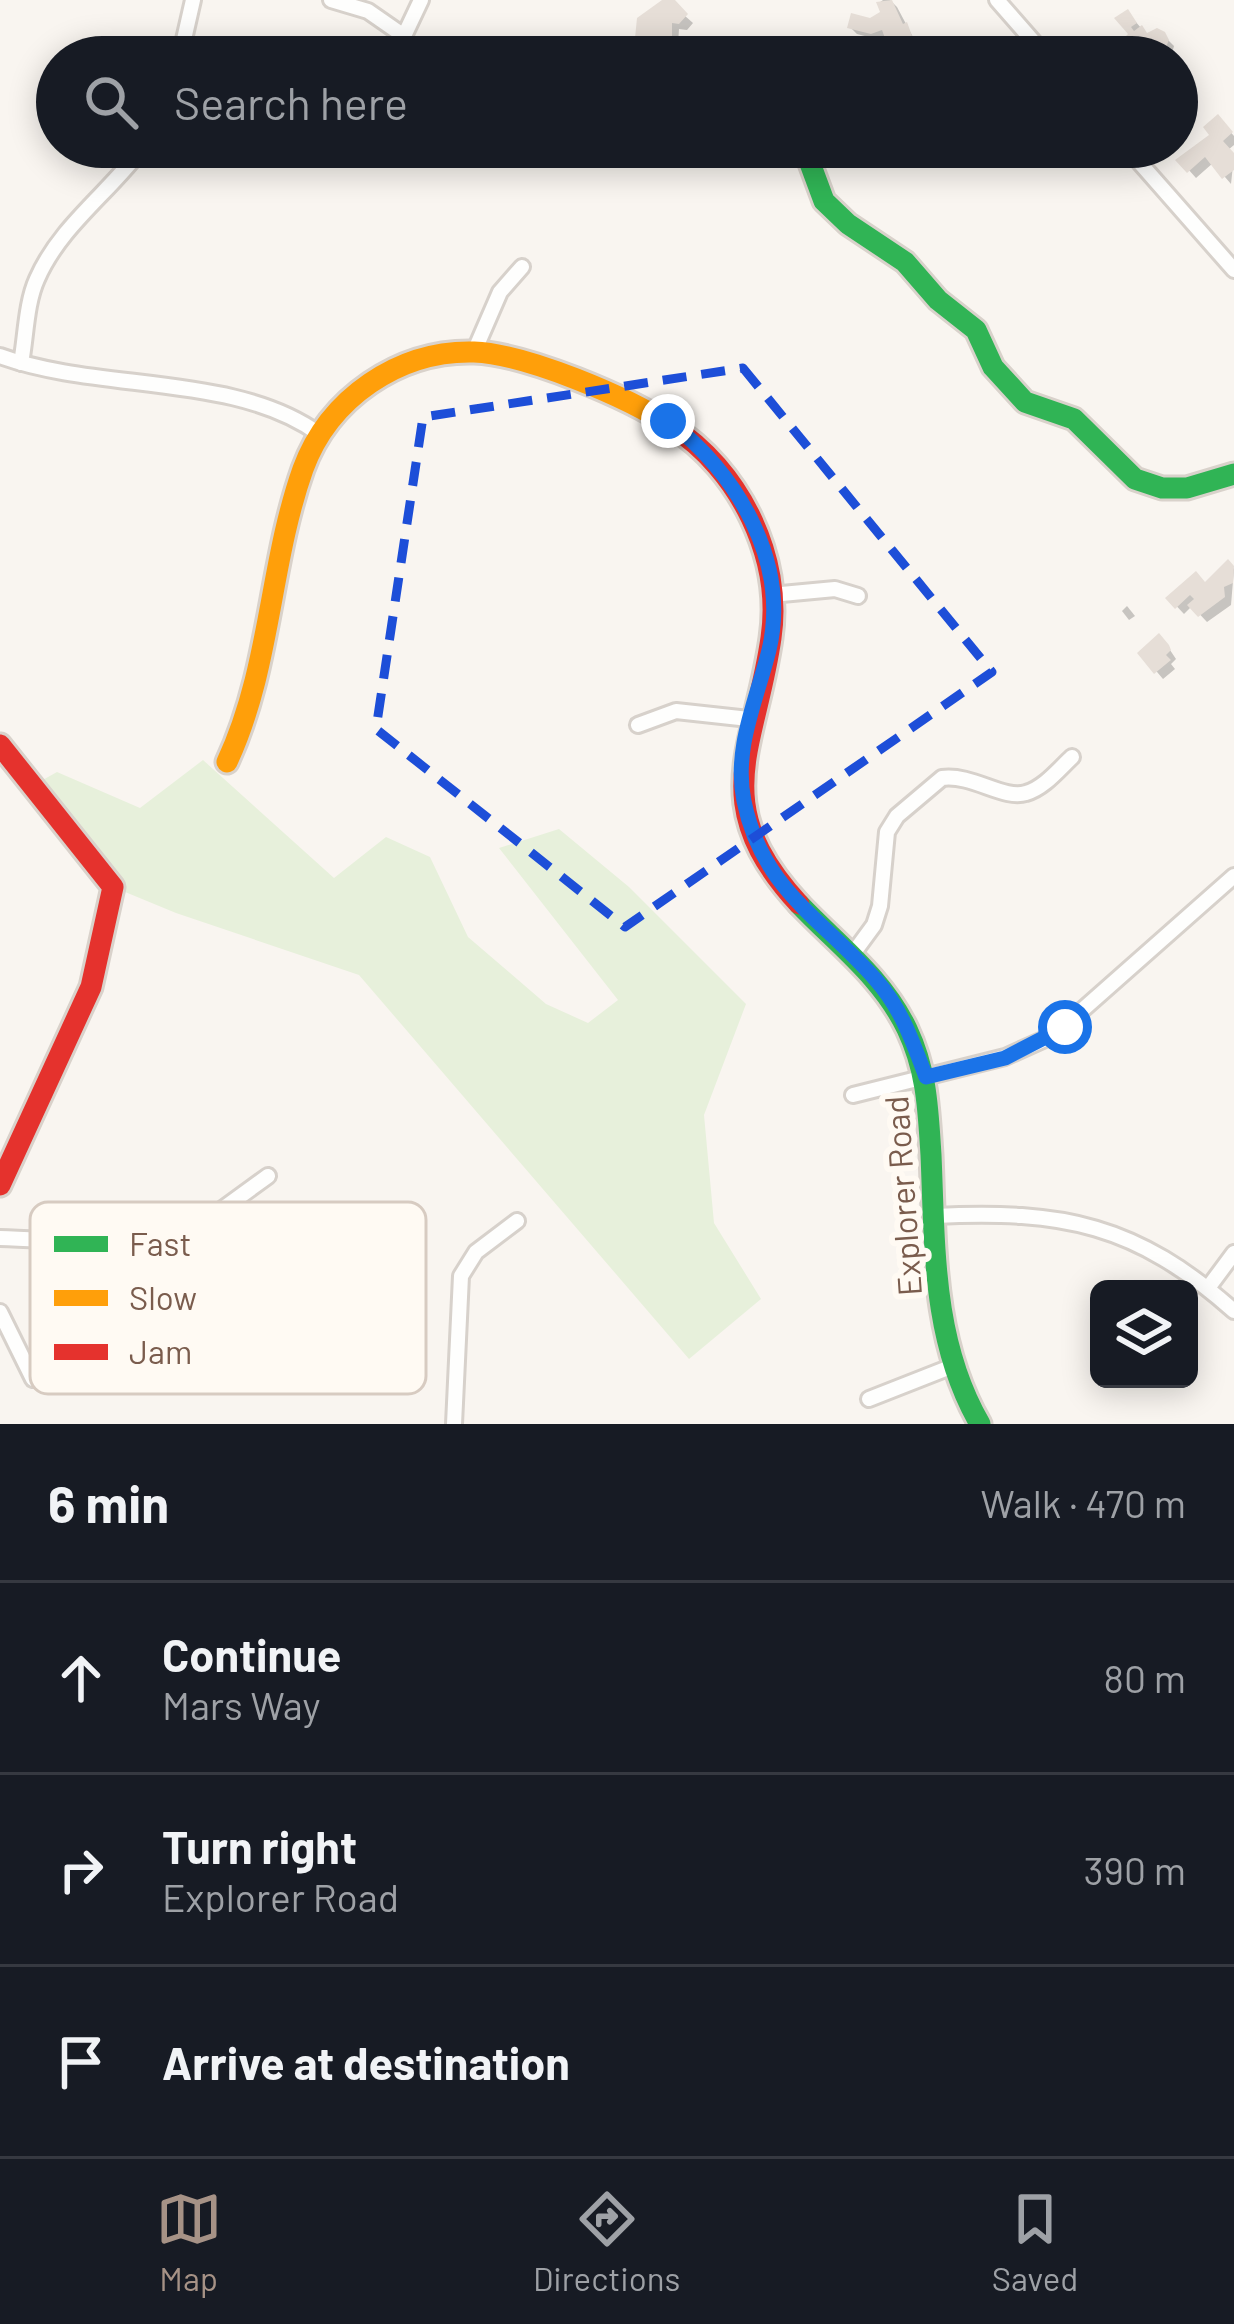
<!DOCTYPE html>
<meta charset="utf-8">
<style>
body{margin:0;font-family:Barlow,sans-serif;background:#20242c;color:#f1f3f6}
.controls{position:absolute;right:36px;bottom:36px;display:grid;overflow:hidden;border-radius:18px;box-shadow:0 6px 30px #0003}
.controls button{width:108px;height:108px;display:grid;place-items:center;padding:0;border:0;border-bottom:3px solid #363941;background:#171b24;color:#f1f3f6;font:60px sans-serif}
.stop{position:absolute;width:36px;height:36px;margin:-27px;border:9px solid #1a73e8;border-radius:50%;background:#fff}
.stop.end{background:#1a73e8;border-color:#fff;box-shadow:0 3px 12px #0008}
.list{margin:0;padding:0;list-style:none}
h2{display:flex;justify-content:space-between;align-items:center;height:156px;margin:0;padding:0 48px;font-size:51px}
h2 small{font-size:39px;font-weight:400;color:#9ea1a6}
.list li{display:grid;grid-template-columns:78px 1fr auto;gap:36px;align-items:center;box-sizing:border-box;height:192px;padding:0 48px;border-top:3px solid #363941}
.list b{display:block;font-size:45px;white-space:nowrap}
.list p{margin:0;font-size:39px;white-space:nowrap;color:#9ea1a6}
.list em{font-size:39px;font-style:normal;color:#9ea1a6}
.icon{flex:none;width:66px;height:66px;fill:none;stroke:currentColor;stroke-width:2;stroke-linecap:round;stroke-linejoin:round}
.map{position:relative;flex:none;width:1234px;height:1424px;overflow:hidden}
.search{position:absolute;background:#171b24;box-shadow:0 6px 30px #0003;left:36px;right:36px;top:36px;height:132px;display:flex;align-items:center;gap:30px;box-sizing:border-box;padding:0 42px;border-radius:66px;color:#9ea1a6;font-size:45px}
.sheet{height:732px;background:#171b24}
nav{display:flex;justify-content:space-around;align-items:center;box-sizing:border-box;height:168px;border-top:3px solid #363941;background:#171b24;font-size:33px;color:#9ea1a6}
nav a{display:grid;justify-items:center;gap:6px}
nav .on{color:#a69286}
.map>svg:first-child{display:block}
</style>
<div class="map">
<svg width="1234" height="1424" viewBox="0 0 1234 1424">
<rect width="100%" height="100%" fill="#f9f5f0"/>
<path fill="#e7f0db" d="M203 760 334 878 386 837 430 857 468 937 546 1004 588 1023 618 1000 499 848 559 829 629 887 746 1004 704 1115 714 1223 761 1299 689 1359 359 975 176 913 113 887 32 786 57 772 140 808Z"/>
<g fill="#0003">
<path d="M667 0 693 23 687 30 679 29 678 44 687 54 683 57H659L652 45 638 37Z"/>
<path d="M883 0H890L897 7 922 54 908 57 888 37 880 40 857 34 850 27 881 18 879 3Z"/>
<path d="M1128 13 1148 36 1160 32 1174 46 1171 57H1142L1133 35 1119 19Z"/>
<path d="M1218 118 1234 136V145L1228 150 1234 156 1231 184 1213 163 1196 178 1180 160 1214 135Z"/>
<path d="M1228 563 1234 569 1231 605 1207 622 1192 606 1184 614 1169 598 1206 586Z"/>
<path d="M1127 606 1135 616 1129 620 1122 611Z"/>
<path d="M1166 644 1176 659 1171 664 1175 669 1163 679 1141 653Z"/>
</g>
<g fill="#e6ded7">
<path d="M662 0H675L688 14 679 24 672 23V36L682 46 667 57 649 52 648 39 635 38 637 18Z"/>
<path d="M892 0 903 24 907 22 916 47 900 53 895 41 887 44 882 30 871 34 847 28 851 13 870 18 880 12 876 2Z"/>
<path d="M1128 9 1137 23 1131 27 1134 31 1142 25 1147 33 1157 28 1165 32 1169 40 1165 49 1171 57H1138L1125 37 1128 34 1114 18Z"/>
<path d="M1218 114 1233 132 1223 141 1234 153V170L1222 179 1205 157 1187 173 1175 160 1209 135 1203 127Z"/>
<path d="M1228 559 1234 566 1233 583 1224 587 1225 597 1198 617 1187 605 1194 599 1190 595 1175 609 1165 598 1196 571 1205 582Z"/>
<path d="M1159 633 1169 645 1171 650 1166 655 1171 660 1154 674 1137 653Z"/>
</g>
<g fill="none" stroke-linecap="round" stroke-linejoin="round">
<defs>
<g id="street">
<path d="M331 0 368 11 404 36 421 0"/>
<path d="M997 0 1047 57"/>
<path d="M180 57 193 0"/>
<path d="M1126 147 1234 270"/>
<path d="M474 352 500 292 522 267"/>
<path d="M0 356C98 392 236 373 319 434"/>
<path d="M21 363C26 336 26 303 37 279 60 226 110 192 143 147"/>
<path d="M771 595 835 589 858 596"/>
<path d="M638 725 676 711 749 719"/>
<path d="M852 955 874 925 880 906 887 832 897 816 942 778C973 774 1003 800 1026 793 1044 788 1059 769 1072 757"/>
<path d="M853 1095 1005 1057 1054 1035 1234 876"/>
<path d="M935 1216C1063 1210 1136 1224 1234 1311"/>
<path d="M0 1238C64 1240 129 1250 191 1232L268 1176"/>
<path d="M1208 1288 1234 1253"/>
<path d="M0 1312 33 1379"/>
<path d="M869 1399 953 1366"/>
<path d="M454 1424 461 1276 476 1252 517 1221"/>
</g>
<g id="fast">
<path d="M804 147 824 201 848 224 905 262 938 300 976 330 993 367 1025 402 1074 419 1135 479 1162 488H1187L1234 474"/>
<path d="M799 904C838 945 882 977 907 1029 927 1071 928 1109 931 1155 935 1247 932 1341 980 1424"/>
</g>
<path id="slow" d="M227 762C271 668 269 565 303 469 329 398 399 350 474 352 526 354 628 397 671 426"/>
<g id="jam">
<path d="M671 426C739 469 783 557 771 638 755 750 706 803 799 904"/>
<path d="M0 745 113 887 91 987 0 1185"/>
</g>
</defs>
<use href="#street" stroke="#d7d1cb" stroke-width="20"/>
<use href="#fast" stroke="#d9d2cb" stroke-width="27"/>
<use href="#slow" stroke="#d9d2cb" stroke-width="27"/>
<use href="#jam" stroke="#d9d2cb" stroke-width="27"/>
<use href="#street" stroke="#fefefd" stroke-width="14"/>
<use href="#fast" stroke="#30b455" stroke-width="21"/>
<use href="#slow" stroke="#ff9f0a" stroke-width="21"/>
<use href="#jam" stroke="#e5322d" stroke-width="21"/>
</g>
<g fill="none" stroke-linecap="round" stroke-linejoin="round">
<path stroke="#1a73e8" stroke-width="15" d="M668 421C736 471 790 562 769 650 757 699 733 749 744 801 762 890 822 918 876 980 901 1008 913 1042 926 1077L1005 1058 1065 1027"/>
</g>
<path fill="none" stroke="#1d4ed8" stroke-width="9" stroke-dasharray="24 15" stroke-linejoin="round" d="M743 368 992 672 625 927 376 729 423 417Z"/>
<g text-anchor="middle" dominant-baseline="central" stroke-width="12" stroke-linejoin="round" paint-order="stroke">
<g font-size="33" fill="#7a5c4d" stroke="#fffaf3">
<text transform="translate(902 1196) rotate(-94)">Explorer Road</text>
</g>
</g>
<rect x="30" y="1202" width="396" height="192" rx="18" fill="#fffaf3" stroke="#d7cbc1" stroke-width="3"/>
<rect x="54" y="1236" width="54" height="16" fill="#30b455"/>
<rect x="54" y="1290" width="54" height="16" fill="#ff9f0a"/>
<rect x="54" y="1344" width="54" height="16" fill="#e5322d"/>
<g font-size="33" fill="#7a5c4d">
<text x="129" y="1256">Fast</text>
<text x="129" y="1310">Slow</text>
<text x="129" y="1364">Jam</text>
</g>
</svg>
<div class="controls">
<button><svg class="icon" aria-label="layers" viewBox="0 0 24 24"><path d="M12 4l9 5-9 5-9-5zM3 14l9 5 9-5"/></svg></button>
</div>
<div class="stop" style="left:1065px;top:1027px"></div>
<div class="stop end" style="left:668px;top:421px"></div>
<div class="search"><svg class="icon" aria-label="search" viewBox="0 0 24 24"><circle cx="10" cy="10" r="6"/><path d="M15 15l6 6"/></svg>Search here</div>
</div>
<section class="sheet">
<h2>6 min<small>Walk · 470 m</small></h2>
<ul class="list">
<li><svg class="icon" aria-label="ahead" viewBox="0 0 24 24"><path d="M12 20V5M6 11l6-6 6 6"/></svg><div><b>Continue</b><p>Mars Way</p></div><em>80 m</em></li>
<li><svg class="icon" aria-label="right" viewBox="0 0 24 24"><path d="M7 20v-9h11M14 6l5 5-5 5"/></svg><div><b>Turn right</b><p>Explorer Road</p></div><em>390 m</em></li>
<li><svg class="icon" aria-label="arrive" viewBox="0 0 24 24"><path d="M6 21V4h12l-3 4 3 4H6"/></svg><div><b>Arrive at destination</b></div></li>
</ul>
</section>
<nav>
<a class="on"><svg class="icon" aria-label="map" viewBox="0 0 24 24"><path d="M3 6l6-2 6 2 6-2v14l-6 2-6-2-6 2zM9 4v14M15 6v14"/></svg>Map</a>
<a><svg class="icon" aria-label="directions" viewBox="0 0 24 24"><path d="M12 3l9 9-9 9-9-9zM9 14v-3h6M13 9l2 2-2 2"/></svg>Directions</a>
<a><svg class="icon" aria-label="saved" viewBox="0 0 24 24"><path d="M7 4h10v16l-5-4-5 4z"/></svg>Saved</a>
</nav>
